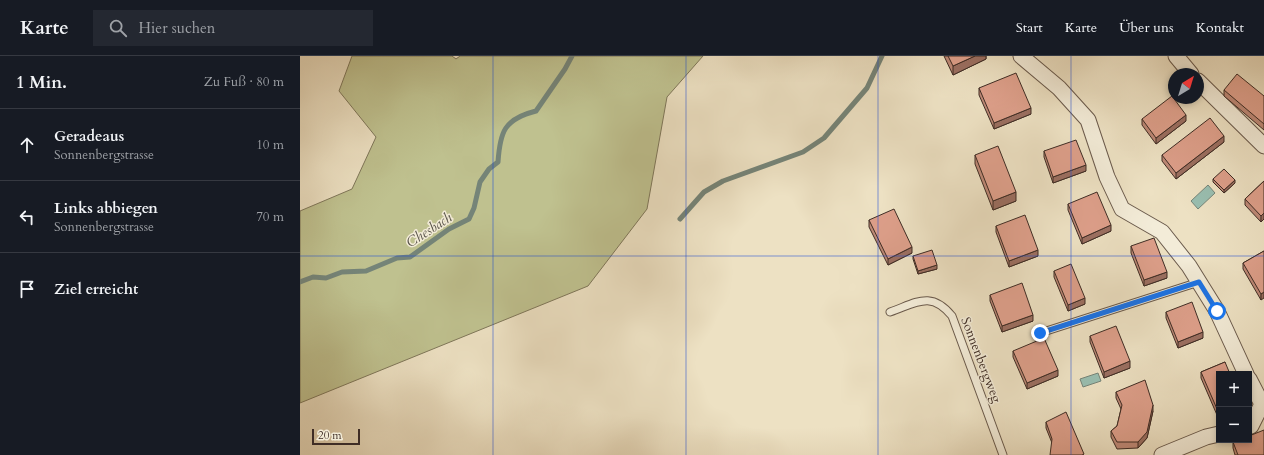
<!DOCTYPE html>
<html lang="de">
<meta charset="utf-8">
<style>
body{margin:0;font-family:Cardo,serif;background:#242831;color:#f1f3f6}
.controls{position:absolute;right:12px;bottom:12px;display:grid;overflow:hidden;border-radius:0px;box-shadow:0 2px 6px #0003}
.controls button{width:36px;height:36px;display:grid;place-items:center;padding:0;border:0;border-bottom:1px solid #363941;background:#171b24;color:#f1f3f6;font:20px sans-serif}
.compass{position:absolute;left:868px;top:12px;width:36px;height:36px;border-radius:50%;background:#171b24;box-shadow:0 2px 6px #0003;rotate:38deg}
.scale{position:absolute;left:12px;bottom:10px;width:48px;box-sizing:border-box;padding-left:4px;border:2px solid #3f2d25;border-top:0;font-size:11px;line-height:14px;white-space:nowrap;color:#3f2d25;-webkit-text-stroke:3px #f3ecd8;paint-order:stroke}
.stop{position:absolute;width:12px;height:12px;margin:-9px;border:3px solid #1a73e8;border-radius:50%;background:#fff}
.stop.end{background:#1a73e8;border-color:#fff;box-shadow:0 1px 4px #0008}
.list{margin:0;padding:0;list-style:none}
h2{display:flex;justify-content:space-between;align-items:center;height:52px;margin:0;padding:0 16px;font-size:17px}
h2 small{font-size:13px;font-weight:400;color:#9ea1a6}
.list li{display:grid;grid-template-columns:26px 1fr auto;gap:12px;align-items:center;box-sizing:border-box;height:72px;padding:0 16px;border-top:1px solid #363941}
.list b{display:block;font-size:15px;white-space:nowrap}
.list p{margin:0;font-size:13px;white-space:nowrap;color:#9ea1a6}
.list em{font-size:13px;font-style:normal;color:#9ea1a6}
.icon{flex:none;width:22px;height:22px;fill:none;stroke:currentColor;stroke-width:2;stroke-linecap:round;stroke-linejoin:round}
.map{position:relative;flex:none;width:964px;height:399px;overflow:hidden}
header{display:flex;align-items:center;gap:24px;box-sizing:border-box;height:56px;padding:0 20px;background:#171b24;border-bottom:1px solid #363941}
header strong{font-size:19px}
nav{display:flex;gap:22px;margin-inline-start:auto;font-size:14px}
.search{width:280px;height:36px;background:#242831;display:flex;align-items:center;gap:10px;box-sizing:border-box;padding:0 14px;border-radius:0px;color:#9ea1a6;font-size:15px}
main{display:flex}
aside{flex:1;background:#171b24}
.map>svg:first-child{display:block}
</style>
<header>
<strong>Karte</strong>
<div class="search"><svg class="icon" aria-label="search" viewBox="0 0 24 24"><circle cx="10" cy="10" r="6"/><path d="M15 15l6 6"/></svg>Hier suchen</div>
<nav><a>Start</a><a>Karte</a><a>Über uns</a><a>Kontakt</a></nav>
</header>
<main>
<aside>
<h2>1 Min.<small>Zu Fuß · 80 m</small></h2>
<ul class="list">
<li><svg class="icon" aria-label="ahead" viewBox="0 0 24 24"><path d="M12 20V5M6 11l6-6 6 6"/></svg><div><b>Geradeaus</b><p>Sonnenbergstrasse</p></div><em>10 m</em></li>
<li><svg class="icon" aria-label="left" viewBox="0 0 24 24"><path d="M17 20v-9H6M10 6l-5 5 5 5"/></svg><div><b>Links abbiegen</b><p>Sonnenbergstrasse</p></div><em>70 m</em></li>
<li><svg class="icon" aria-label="arrive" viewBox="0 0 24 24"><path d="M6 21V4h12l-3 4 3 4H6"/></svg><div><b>Ziel erreicht</b></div></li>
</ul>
</aside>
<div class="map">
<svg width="964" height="399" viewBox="0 0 964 399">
<rect width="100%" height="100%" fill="#ede1c3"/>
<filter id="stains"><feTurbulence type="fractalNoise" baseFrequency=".005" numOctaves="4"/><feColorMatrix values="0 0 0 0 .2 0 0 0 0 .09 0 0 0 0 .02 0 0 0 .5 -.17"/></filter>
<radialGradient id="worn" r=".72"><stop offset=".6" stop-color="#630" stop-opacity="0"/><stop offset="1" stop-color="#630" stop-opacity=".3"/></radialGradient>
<path fill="#bfc18f" stroke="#7f775a" d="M52 0H152L156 3 160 0H403L367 41 347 153 288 230 0 347V155L52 133 76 81 39 35Z"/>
<g fill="#99beb0" stroke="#758478">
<path d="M908 129 915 137 898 153 891 145Z"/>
<path d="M798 317 801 325 783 331 780 323Z"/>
</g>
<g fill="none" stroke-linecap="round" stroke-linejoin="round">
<g stroke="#758478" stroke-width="5">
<path d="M380 163 404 136 423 125 503 96 524 82 567 32 582 0"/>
<path d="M0 226 13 221 26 222 42 216 66 215 97 202 110 201 149 173 169 163 174 152 180 126 189 113 198 106C200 76 204 63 236 55L265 13 272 0"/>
</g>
<defs>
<g id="lane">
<path d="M590 256C616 247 631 234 652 260L703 399"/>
<path d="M740 277 899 226"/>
</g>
<g id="street">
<path d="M721 0 759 32 788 64 807 121 822 153 862 176 889 210 917 255 946 318"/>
<path d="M876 0 891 18"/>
<path d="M898 25 964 90"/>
<path d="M949 323 962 348 951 370H949"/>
<path d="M862 399 906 381 919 378"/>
</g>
</defs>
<use href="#lane" stroke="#6a5a4c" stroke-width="9"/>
<use href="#street" stroke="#6a5a4c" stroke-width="17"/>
<use href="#lane" stroke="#f3ecd8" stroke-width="7"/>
<use href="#street" stroke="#f3ecd8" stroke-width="15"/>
</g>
<g fill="#be8977" stroke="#3f2d25">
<path d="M644 0H686V3L653 19Z"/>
<path d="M679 32 731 58 694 73 679 39Z"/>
<path d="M924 34 964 40V74L924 40Z"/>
<path d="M842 63 886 65 856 88 842 69Z"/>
<path d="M924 86 876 123 862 105V99Z"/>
<path d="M744 95 786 115 753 127 744 101Z"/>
<path d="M675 99 716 145 693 154 675 108Z"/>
<path d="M913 123 935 127 924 137 913 126Z"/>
<path d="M964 125 961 166 945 149V143Z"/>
<path d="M768 148 811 175 782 188 768 154Z"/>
<path d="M569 164 612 197 588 209 569 171Z"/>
<path d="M696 170 738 200 709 211 696 176Z"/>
<path d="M831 190 867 222 844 230 831 197Z"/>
<path d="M964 195 961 244 943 213V207Z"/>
<path d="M613 200 637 213 618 218 613 203Z"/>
<path d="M754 215 785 248 768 255 754 221Z"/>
<path d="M690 239 733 265 702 276 690 245Z"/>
<path d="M866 256 903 282 878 292 866 262Z"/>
<path d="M790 280 830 312 804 322 790 286Z"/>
<path d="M713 295 758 320 727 333 713 301Z"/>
<path d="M925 306 917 359 901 322V316Z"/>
<path d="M816 336 853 355 847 382 838 392 817 393 811 381V375L817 370 821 353 816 342Z"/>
<path d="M746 366 784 399 752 387 746 372Z"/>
<path d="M933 386 964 399H935L933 392Z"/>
</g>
<g fill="#9b6f61" stroke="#3f2d25">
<path d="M675 0H686V3L653 19V10Z"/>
<path d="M731 52V58L694 73V67Z"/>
<path d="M886 59V65L856 88V82Z"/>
<path d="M924 80V86L876 123V117Z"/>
<path d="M786 109V115L753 127V121Z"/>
<path d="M935 124V127L924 137V134Z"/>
<path d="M716 136V145L693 154V145Z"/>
<path d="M964 157V163L961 166V160Z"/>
<path d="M811 169V175L782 188V182Z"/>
<path d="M612 191V197L588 209V203Z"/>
<path d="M738 194V200L709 211V205Z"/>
<path d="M637 209V213L618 218V215Z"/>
<path d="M867 216V222L844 230V224Z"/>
<path d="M964 236V242L961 244V238Z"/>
<path d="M785 242V248L768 255V249Z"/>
<path d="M733 259V265L702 276V270Z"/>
<path d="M903 276V282L878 292V286Z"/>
<path d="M830 305V312L804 322V316Z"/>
<path d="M758 314V320L727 333V327Z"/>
<path d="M853 349V355L847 382 838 392V386Z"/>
<path d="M919 352V358L917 359V353Z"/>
</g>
<g fill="#dd9f8a" stroke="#3f2d25">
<path d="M648 0H675L653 10Z"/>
<path d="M716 17 731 52 694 67 679 32Z"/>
<path d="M937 18 964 40V68L924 34Z"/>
<path d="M872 40 886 59 856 82 842 63Z"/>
<path d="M910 62 924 80 876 117 862 99Z"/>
<path d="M776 84 786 109 753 121 744 95Z"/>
<path d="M698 90 716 136 693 145 675 99Z"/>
<path d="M924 113 935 124 924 134 913 123Z"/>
<path d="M964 125V157L961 160 945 143Z"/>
<path d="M797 136 811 169 782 182 768 148Z"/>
<path d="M594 153 612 191 588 203 569 164Z"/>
<path d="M725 159 738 194 709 205 696 170Z"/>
<path d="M854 182 867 216 844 224 831 190Z"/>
<path d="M632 194 637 209 618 215 613 200Z"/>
<path d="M964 195V236L961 238 943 207Z"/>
<path d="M771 208 785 242 768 249 754 215Z"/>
<path d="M722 227 733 259 702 270 690 239Z"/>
<path d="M892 246 903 276 878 286 866 256Z"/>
<path d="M816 270 830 305 804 316 790 280Z"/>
<path d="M744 282 758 314 727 327 713 295Z"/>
<path d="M925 306 930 318H919V352L917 353 901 316Z"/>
<path d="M845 324 853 349 847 376 838 386H817L811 375 817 370 822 349 816 336Z"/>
<path d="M766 356 784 398 782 399H750L752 383 746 366Z"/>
<path d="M964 374V399H938L933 386 937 384H949V380Z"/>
</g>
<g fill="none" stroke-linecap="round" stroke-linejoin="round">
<path stroke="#1a73e8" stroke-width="5" d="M740 277 899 226 917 255"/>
</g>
<path fill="none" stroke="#1d4ed8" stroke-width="1" stroke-opacity="0.55" d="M193 0V399M386 0V399M578 0V399M771 0V399M0 200H964"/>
<g text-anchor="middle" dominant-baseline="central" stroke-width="3" stroke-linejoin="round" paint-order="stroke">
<g font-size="13" fill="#3f2d25" stroke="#f3ecd8">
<text transform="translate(681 304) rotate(69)">Sonnenbergweg</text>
</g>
<g font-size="14" font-style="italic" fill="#565148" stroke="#f3ecd8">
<text transform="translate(129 174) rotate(-33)">Chesbach</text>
</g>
</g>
<rect width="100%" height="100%" filter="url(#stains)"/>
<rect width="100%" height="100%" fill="url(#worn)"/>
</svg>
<div class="controls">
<button>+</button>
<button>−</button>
</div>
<svg class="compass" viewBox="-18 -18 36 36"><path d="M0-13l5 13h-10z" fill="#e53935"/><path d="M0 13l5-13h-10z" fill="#9ea1a6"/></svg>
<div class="scale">20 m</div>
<div class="stop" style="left:917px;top:255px"></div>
<div class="stop end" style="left:740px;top:277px"></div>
</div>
</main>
